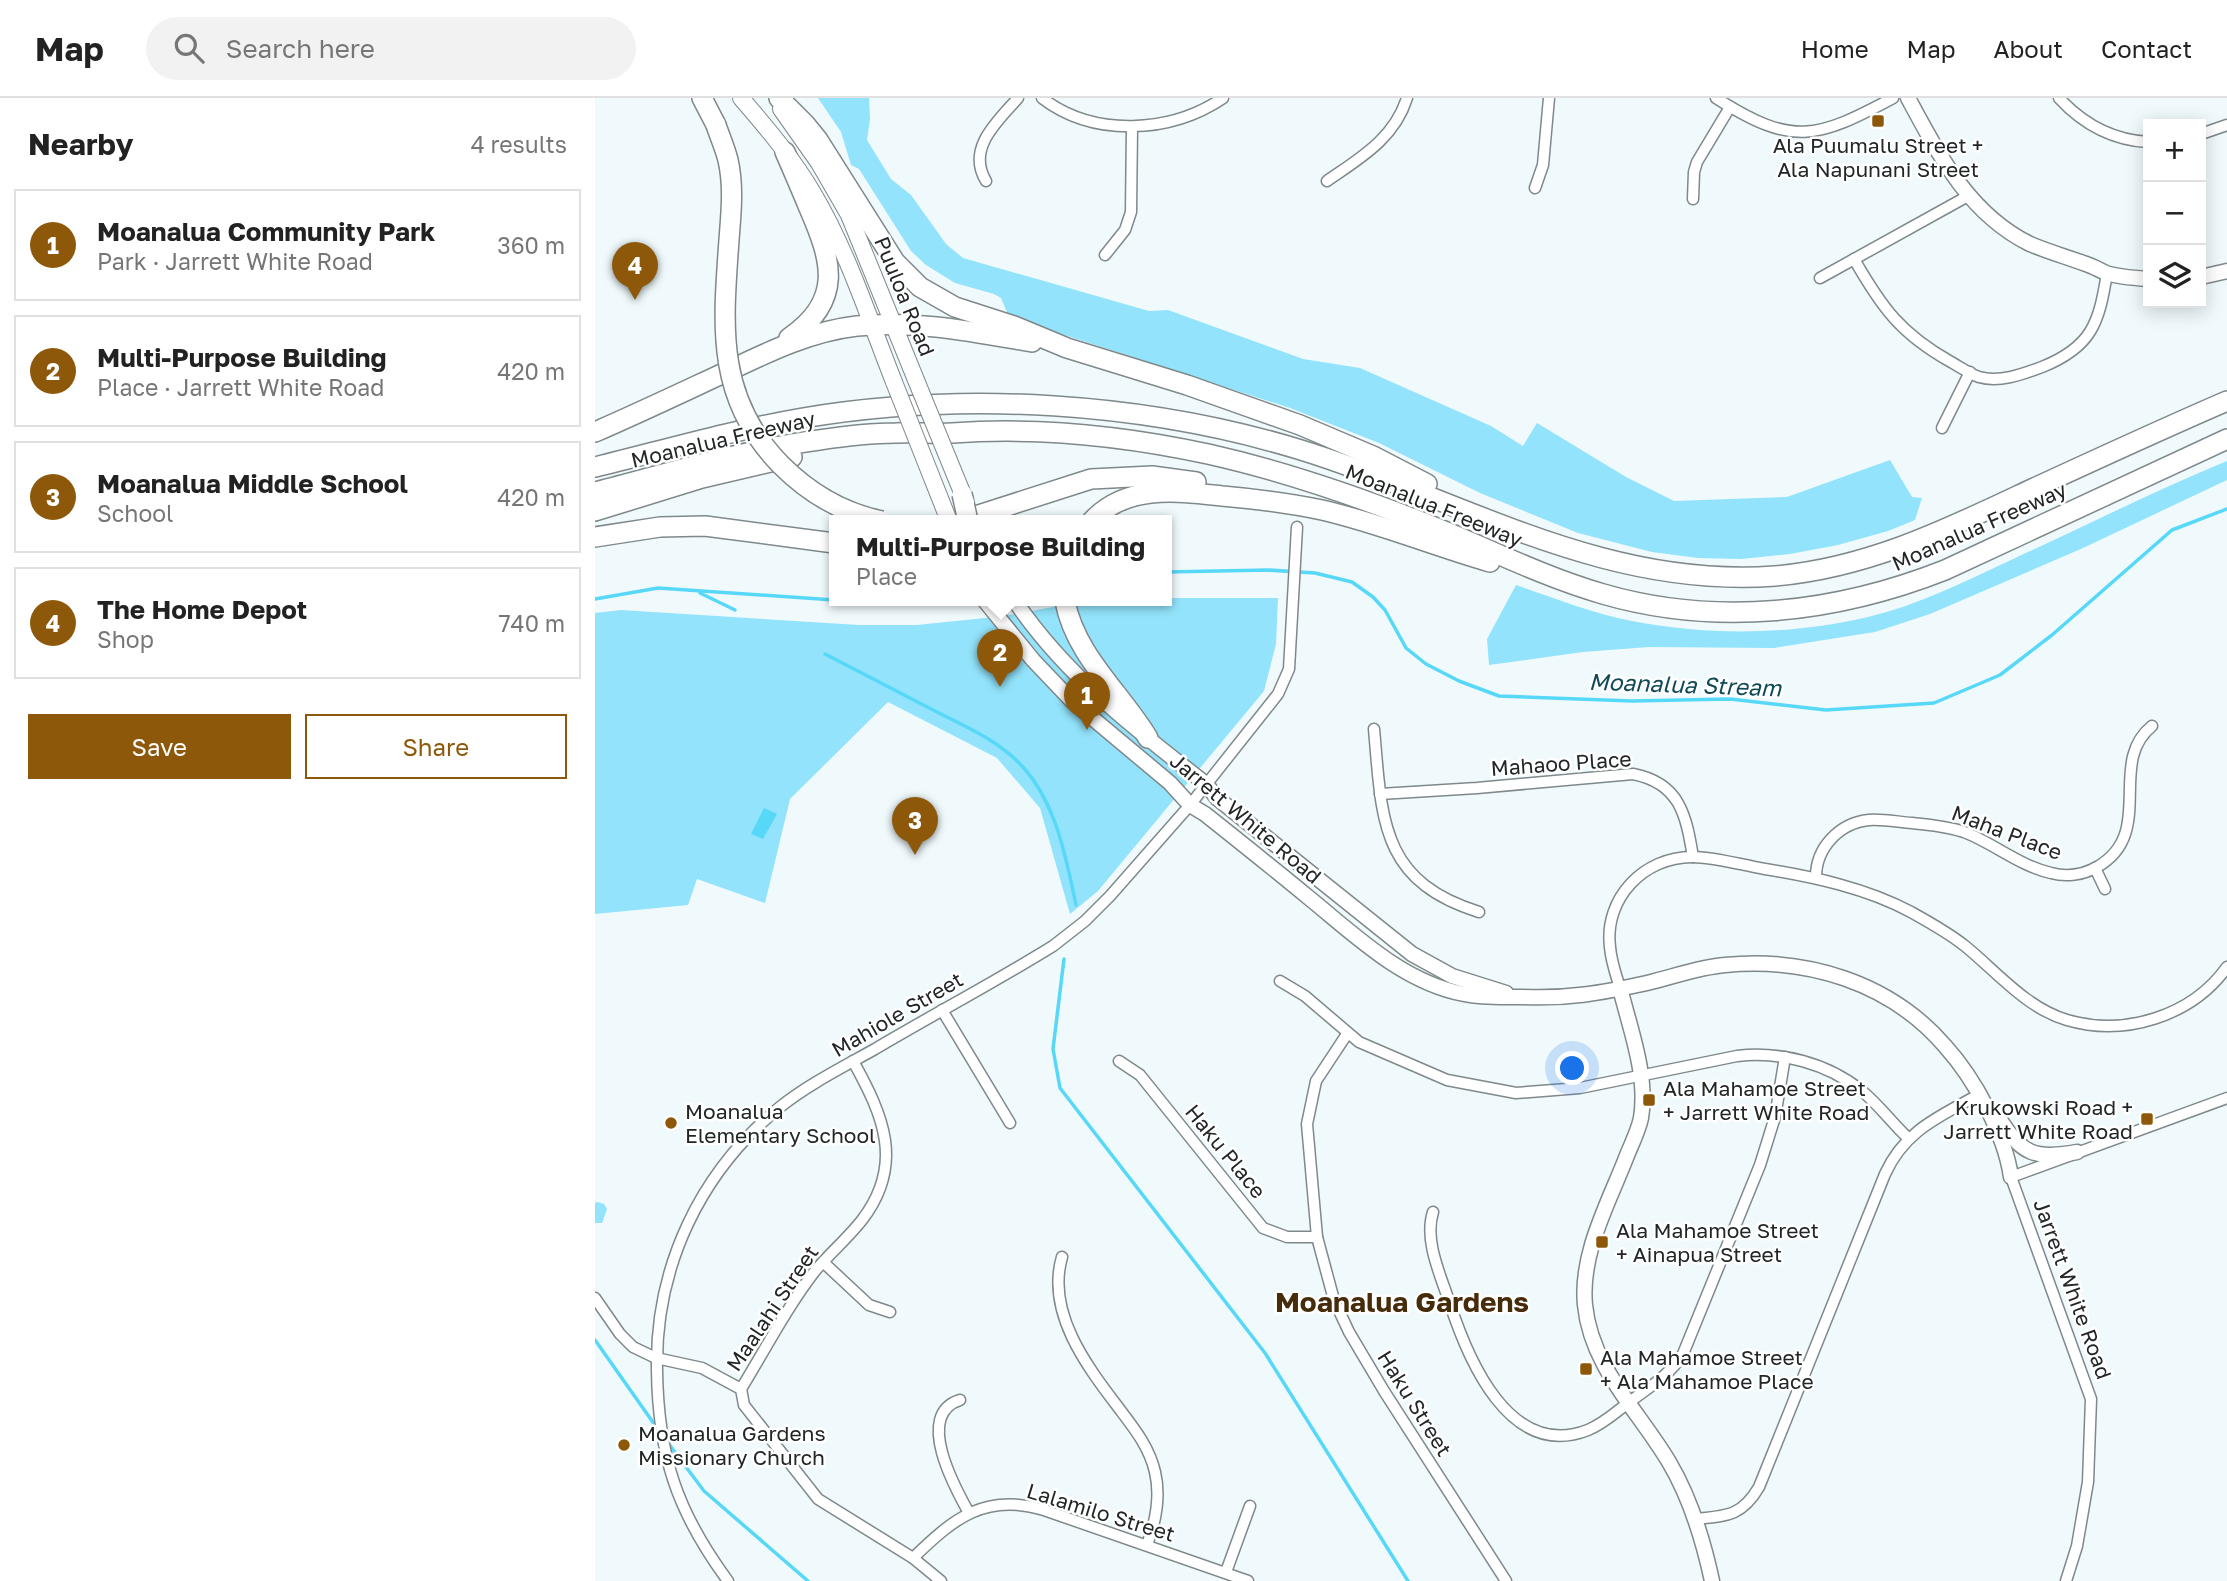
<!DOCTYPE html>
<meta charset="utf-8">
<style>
body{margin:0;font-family:"Golos Text",sans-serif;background:#f2f2f2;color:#222}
.controls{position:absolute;right:21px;top:21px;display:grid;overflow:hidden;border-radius:0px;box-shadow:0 4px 18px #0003}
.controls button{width:63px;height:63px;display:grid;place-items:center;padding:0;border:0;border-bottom:2px solid #e0e0e0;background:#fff;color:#222;font:35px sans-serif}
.you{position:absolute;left:978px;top:971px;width:24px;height:24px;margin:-18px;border:5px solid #fff;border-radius:50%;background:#1a73e8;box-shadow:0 0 0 10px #1a73e833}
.badge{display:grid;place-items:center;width:46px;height:46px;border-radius:50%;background:#8d580a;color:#fff;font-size:23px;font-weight:700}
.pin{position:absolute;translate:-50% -58px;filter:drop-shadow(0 2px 4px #0008)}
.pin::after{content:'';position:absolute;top:37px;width:24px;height:21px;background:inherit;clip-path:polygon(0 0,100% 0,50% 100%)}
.popup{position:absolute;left:234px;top:417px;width:343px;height:91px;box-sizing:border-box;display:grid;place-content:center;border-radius:0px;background:#fff;filter:drop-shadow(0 2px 5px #0005);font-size:23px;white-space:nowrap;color:#767676}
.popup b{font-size:26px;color:#222}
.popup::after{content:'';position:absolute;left:50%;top:100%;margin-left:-14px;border:14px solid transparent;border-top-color:#fff}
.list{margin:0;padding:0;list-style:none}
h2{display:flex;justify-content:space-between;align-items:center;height:91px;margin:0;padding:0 28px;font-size:30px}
h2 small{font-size:23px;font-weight:400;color:#767676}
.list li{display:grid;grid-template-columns:46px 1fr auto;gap:21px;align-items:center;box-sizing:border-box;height:112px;margin:0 14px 14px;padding:0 14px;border:2px solid #e0e0e0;border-radius:0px}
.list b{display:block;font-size:26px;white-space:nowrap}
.list p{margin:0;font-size:23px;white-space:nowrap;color:#767676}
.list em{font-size:23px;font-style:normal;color:#767676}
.actions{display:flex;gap:14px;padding:21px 28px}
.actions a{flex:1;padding:16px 0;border:2px solid #8d580a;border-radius:0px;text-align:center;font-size:24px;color:#8d580a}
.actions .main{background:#8d580a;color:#fff}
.icon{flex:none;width:38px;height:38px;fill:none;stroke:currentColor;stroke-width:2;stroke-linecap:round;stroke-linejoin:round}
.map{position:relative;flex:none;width:1632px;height:1483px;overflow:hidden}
header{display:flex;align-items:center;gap:42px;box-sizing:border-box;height:98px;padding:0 35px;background:#fff;border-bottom:2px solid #e0e0e0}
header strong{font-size:33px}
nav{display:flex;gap:38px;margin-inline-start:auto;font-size:24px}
.search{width:490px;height:63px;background:#f2f2f2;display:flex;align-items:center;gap:18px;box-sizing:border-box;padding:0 24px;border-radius:38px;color:#767676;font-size:26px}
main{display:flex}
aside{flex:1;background:#fff}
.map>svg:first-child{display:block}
</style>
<header>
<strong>Map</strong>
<div class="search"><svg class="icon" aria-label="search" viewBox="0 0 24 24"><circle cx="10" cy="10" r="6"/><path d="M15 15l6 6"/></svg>Search here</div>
<nav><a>Home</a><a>Map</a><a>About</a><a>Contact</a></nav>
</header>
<main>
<aside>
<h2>Nearby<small>4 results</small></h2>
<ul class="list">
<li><span class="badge">1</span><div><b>Moanalua Community Park</b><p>Park · Jarrett White Road</p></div><em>360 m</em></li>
<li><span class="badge">2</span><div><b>Multi-Purpose Building</b><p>Place · Jarrett White Road</p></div><em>420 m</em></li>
<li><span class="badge">3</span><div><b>Moanalua Middle School</b><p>School</p></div><em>420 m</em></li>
<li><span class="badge">4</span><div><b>The Home Depot</b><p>Shop</p></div><em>740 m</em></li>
</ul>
<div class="actions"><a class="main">Save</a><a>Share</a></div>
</aside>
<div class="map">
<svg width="1632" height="1483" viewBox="0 0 1632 1483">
<rect width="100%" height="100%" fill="#f0fafd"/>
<g fill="#92e3fb">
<path d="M223 0H274L275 21 272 42 296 81 316 97 351 146 368 160 554 213 573 212 708 261 765 270 896 328 928 348 942 325 1031 379 1079 403 1192 399 1295 362 1317 399 1327 400 1320 422 1293 433 1243 447 1195 456 1146 461 1103 460 1057 454 983 435 885 395 784 345 695 310 414 219 406 200 399 196 360 185 331 167 316 153 264 71 256 67 246 34Z"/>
<path d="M1632 363V382L1488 450 1335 516 1280 534 1179 550 1054 549 988 554 894 567 892 541 921 487C959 500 996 515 1037 523 1114 538 1196 537 1273 519 1323 507 1369 484 1416 462 1488 429 1559 393 1632 363Z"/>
<path d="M571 500H683L681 546 669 593 503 793 475 816 445 710 402 660 293 604 195 701 170 805 102 781 93 807 0 816V515L26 512 264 527H322L409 518 485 504 571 503Z"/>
<path d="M2 1104 9 1106 12 1111 7 1125H0V1105Z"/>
</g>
<path fill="#57d8f9" d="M169 710 182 716 168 741 156 736Z"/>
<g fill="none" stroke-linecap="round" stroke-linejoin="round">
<g stroke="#57d8f9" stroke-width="3.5">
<path d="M571 474 673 472 720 475 757 484 778 499 790 512 811 550 831 566 864 583 904 598 1037 603 1135 601 1231 612 1339 605 1405 577 1457 537 1577 432 1632 411"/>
<path d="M105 495 140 512"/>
<path d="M0 501 63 490 239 502"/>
<path d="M256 503 286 505 369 503"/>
<path d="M230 556C267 575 304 594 340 613 371 629 403 642 427 668 461 705 471 759 481 807"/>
<path d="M469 861 458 951 465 990 670 1255 813 1483"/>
<path d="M0 1242 62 1330"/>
<path d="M73 1345 109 1393 213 1483"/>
</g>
<defs>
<g id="minor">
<path d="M447 0C499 40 576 35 628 0"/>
<path d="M1121 0C1198 49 1221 41 1298 0"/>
<path d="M1464 0C1488 26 1518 42 1553 44"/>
<path d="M1606 36 1632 27"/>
<path d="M391 83C371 50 403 23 423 0"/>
<path d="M732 83C765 60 799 41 812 0"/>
<path d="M940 90 948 67 954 0"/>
<path d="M1098 101 1099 74 1102 64 1135 9"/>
<path d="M510 157 530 132 536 114 537 29"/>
<path d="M1259 161C1287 210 1306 236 1356 264 1365 269 1375 276 1384 279 1405 285 1428 276 1447 269 1497 249 1504 225 1512 175"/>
<path d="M1225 180 1373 98"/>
<path d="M1347 330 1375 274"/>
<path d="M779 631C787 719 784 783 884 814"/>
<path d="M785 696 882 690 1038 676C1085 685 1091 717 1098 759"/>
<path d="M1500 770 1510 791"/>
<path d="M1221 779C1221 750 1244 725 1274 722 1288 721 1303 724 1317 725 1334 727 1352 728 1369 734 1398 745 1425 768 1456 775 1471 779 1488 777 1502 769 1562 735 1511 665 1557 628"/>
<path d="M685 883 710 898 764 944 852 982 921 995 985 990 1142 958C1186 953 1232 965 1267 993 1284 1007 1297 1025 1313 1040"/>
<path d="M1025 890C1021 877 1016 863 1015 849 1009 800 1049 759 1097 759 1120 759 1146 767 1170 771 1219 779 1271 790 1316 814 1334 824 1354 835 1370 848 1401 873 1431 910 1472 922 1530 939 1597 918 1632 869"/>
<path d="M347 912 415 1025"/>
<path d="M752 936 721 983 712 1026 722 1139 739 1202 754 1234 789 1293 911 1483"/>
<path d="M524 963 545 977 668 1130 692 1139H722"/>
<path d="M838 1114C829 1142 845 1176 854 1203 872 1259 914 1363 993 1332 1008 1326 1020 1315 1033 1305 1053 1290 1074 1278 1088 1256L1165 1067 1180 1019 1190 959"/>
<path d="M467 1159C451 1214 491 1267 523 1309 538 1329 554 1348 560 1374 566 1399 561 1423 552 1447"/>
<path d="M228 1164 274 1207 295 1214"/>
<path d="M0 1200 25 1236 38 1249 61 1260 107 1270 146 1291 149 1307 223 1401 318 1460 346 1483"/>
<path d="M146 1291C170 1252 192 1209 220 1173 235 1155 253 1140 267 1122 310 1066 288 1017 258 963"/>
<path d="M365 1302C319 1316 360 1390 374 1415"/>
<path d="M1101 1421C1132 1418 1147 1418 1164 1389L1290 1076C1310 1032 1344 1019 1383 997"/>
<path d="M318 1460C358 1421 390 1394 449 1412L653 1483"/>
<path d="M631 1474 655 1408"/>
<path d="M133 1483C82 1414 63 1357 62 1272 60 1169 105 1074 185 1009 214 986 248 969 280 951 339 916 400 884 458 848L490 823 515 798 595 707 683 596 694 571 702 429"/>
<path d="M1471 1483 1482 1448 1493 1384 1496 1301 1416 1079 1632 1000"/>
</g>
<g id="tertiary">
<path d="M1313 0C1344 57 1374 116 1435 146 1454 154 1472 159 1491 166 1498 168 1504 172 1511 175 1524 179 1539 180 1553 181"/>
<path d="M1606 179 1632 173"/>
<path d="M390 503 438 562 477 603 575 685 595 707 610 716C644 743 679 771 713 799 760 837 807 884 869 896 888 900 907 899 927 899 974 901 1006 895 1052 885 1078 879 1104 869 1130 867 1211 859 1295 884 1350 948 1379 980 1410 1036 1416 1079"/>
<path d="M420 503C470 577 541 632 611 686L622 700 817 856 857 878 911 895"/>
<path d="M1025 890C1035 931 1053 977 1046 1020 1043 1034 1036 1047 1031 1060 1013 1106 985 1156 990 1207 996 1269 1043 1312 1074 1364 1096 1401 1108 1441 1117 1483"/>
<path d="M1404 1020C1426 1056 1440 1062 1482 1054"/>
</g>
<g id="secondary">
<path d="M146 0C172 30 198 61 218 95 253 154 274 221 299 284"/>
<path d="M186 11 224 65 254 117 321 282"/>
</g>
<g id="motorway">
<path d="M107 0 121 27"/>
<path d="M184 0 210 26 223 42 300 164 325 189 360 209 419 228 472 250 592 287 705 327 778 358 832 386"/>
<path d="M190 54C198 72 206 91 214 110 237 163 249 202 194 240"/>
<path d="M0 334C44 315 88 294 131 274 173 254 216 233 262 228 321 222 379 234 437 244"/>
<path d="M0 369C69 352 138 332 208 320 369 293 550 304 706 352 866 401 1006 491 1180 478 1274 470 1354 430 1437 391 1502 361 1567 331 1632 303"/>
<path d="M0 394C74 375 148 352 224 342 250 338 275 335 301 335 319 334 338 336 357 335 442 329 530 338 613 356 698 375 779 404 859 437 908 458 956 481 1008 496 1122 529 1241 515 1350 472L1632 341"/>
<path d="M0 413 107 380 197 359"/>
<path d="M365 423 496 381 557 378 601 384"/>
<path d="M497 423C531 386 582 393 627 398 661 401 694 405 727 412 784 425 839 448 895 464"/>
<path d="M0 439 65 429 110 428 239 445"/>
<path d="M470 503C480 557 526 595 553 640"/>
</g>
</defs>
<use href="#minor" stroke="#7f888a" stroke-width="13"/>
<use href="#tertiary" stroke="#7f888a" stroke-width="17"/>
<use href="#secondary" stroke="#7f888a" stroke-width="18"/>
<use href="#motorway" stroke="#7f888a" stroke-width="22"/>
<use href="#minor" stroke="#fff" stroke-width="10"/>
<use href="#tertiary" stroke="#fff" stroke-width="14"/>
<use href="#secondary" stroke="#fff" stroke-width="16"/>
<use href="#motorway" stroke="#fff" stroke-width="19"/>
<defs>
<g id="secondary-bridge">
<path d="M321 282 371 404"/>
<path d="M299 284 354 423"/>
</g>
<g id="motorway-bridge">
<path d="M121 27C125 39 130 50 133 62 139 88 136 116 134 142 128 227 120 300 186 367 214 395 247 415 287 423"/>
<path d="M367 396 373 423"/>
</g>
</defs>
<use href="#secondary-bridge" stroke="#7f888a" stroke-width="18" stroke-linecap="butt"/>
<use href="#motorway-bridge" stroke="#7f888a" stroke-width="22" stroke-linecap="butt"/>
<use href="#secondary-bridge" stroke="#fff" stroke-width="16"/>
<use href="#motorway-bridge" stroke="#fff" stroke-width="19"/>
</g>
<g fill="#8d580a" stroke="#fff" stroke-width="2.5">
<rect x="1276" y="16" width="14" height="14" rx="3.5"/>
<rect x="1047" y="995" width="14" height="14" rx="3.5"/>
<rect x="1545" y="1014" width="14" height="14" rx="3.5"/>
<circle cx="76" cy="1025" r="7"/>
<rect x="1000" y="1137" width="14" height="14" rx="3.5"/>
<rect x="984" y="1264" width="14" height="14" rx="3.5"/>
<circle cx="29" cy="1347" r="7"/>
</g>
<g text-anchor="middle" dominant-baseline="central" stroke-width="5" stroke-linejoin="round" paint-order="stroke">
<g font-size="21" fill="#222627" stroke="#fff" text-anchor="start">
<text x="1283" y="47" text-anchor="middle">Ala Puumalu Street +<tspan x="1283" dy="24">Ala Napunani Street</tspan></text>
<text x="1068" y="990">Ala Mahamoe Street<tspan x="1068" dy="24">+ Jarrett White Road</tspan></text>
<text x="1538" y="1009" text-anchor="end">Krukowski Road +<tspan x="1538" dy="24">Jarrett White Road</tspan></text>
<text x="90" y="1013">Moanalua<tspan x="90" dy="24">Elementary School</tspan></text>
<text x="1021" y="1132">Ala Mahamoe Street<tspan x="1021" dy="24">+ Ainapua Street</tspan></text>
<text x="1005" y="1259">Ala Mahamoe Street<tspan x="1005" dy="24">+ Ala Mahamoe Place</tspan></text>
<text x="43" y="1335">Moanalua Gardens<tspan x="43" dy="24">Missionary Church</tspan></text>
</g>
<g font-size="21" fill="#222627" stroke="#fff">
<text transform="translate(310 198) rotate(68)">Puuloa Road</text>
<text transform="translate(128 341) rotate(-13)">Moanalua Freeway</text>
<text transform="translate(839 407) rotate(22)">Moanalua Freeway</text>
<text transform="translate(1384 428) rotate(-24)">Moanalua Freeway</text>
<text transform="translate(966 665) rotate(-4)">Mahaoo Place</text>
<text transform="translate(651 720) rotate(40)">Jarrett White Road</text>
<text transform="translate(1412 734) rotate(21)">Maha Place</text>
<text transform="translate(302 916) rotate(-30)">Mahiole Street</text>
<text transform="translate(631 1053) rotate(51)">Haku Place</text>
<text transform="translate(1478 1191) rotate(70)">Jarrett White Road</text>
<text transform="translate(177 1210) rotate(-56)">Maalahi Street</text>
<text transform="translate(820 1305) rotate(58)">Haku Street</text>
<text transform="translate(506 1414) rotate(17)">Lalamilo Street</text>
</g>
<g font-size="23" font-style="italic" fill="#114a57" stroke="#fff">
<text transform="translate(1090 586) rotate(2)">Moanalua Stream</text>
</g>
<g font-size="28" font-weight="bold" fill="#462c0a" stroke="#fff">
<text x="807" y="1203">Moanalua Gardens</text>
</g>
</g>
</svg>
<div class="controls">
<button>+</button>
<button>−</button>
<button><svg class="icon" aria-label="layers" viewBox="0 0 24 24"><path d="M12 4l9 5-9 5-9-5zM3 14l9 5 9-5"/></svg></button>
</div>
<div class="you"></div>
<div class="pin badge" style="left:492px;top:632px">1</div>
<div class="pin badge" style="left:405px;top:589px">2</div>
<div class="popup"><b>Multi-Purpose Building</b>Place</div>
<div class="pin badge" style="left:320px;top:757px">3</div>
<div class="pin badge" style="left:40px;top:202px">4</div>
</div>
</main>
